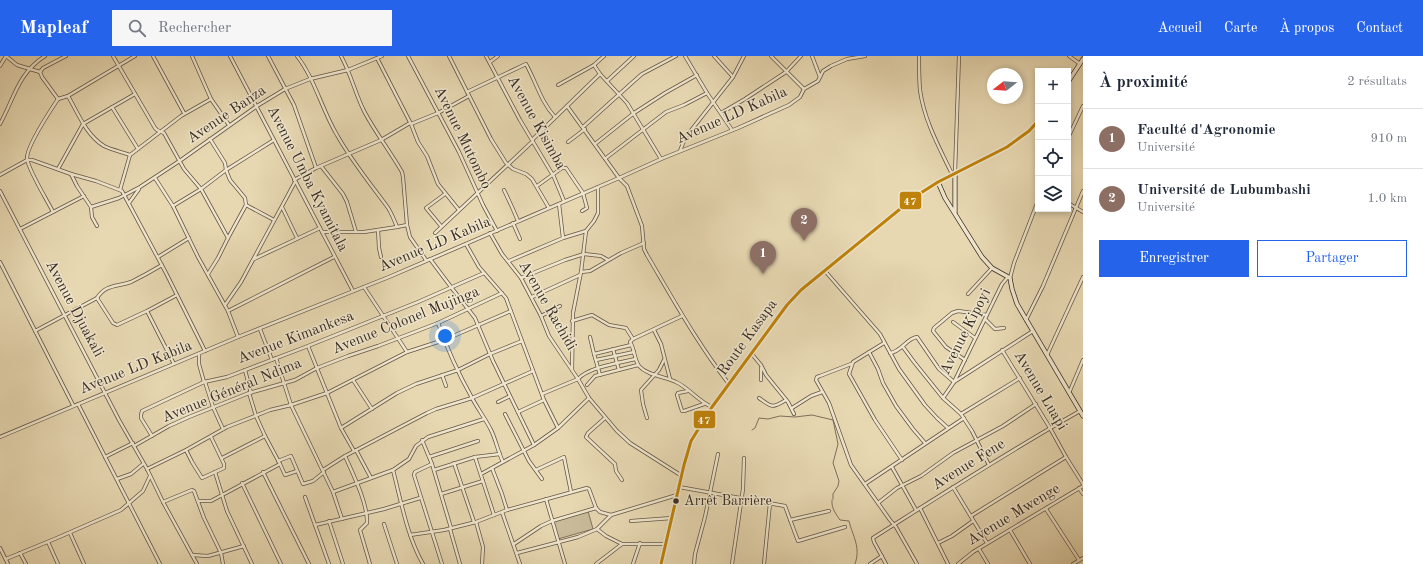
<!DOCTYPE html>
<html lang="fr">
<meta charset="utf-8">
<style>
body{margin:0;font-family:"Old Standard TT",serif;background:#f6f6f7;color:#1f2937}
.controls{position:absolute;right:12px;top:12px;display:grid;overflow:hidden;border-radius:0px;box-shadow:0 2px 6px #0003}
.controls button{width:36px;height:36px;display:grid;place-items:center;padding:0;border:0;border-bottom:1px solid #e0e1e3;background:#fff;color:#1f2937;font:20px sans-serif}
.compass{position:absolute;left:987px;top:12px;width:36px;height:36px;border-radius:50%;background:#fff;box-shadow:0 2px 6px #0003;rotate:253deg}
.you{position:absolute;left:445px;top:280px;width:14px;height:14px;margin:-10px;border:3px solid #fff;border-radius:50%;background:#1a73e8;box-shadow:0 0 0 6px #1a73e833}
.badge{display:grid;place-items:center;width:26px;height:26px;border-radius:50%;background:#2563eb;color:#fff;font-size:13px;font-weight:700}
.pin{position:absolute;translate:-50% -33px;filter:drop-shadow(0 1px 2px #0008)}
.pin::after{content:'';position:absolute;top:21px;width:14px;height:12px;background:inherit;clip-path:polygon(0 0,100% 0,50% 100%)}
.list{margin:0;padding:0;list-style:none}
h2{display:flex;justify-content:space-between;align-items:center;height:52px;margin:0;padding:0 16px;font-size:17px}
h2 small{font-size:13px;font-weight:400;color:#747a83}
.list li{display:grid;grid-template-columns:26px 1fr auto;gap:12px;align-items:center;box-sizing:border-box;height:60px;padding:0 16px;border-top:1px solid #e0e1e3}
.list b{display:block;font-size:15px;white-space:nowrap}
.list p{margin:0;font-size:13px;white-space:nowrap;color:#747a83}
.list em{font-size:13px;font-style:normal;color:#747a83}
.actions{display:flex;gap:8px;padding:12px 16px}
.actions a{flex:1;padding:9px 0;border:1px solid #2563eb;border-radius:0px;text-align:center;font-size:14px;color:#2563eb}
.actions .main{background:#2563eb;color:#fff}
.icon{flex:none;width:22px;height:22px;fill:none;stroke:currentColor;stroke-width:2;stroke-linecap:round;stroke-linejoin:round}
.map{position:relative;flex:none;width:1083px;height:508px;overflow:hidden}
header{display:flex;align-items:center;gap:24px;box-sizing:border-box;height:56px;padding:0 20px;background:#2563eb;color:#fff}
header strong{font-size:19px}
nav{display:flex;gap:22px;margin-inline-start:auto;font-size:14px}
.search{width:280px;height:36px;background:#f6f6f7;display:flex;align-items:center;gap:10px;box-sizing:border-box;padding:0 14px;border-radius:0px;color:#747a83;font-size:15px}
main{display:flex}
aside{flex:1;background:#fff}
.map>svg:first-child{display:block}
</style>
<header>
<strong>Mapleaf</strong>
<div class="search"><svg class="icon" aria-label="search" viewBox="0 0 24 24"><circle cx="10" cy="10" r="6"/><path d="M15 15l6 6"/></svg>Rechercher</div>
<nav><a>Accueil</a><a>Carte</a><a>À propos</a><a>Contact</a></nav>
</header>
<main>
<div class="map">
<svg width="1083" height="508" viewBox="0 0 1083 508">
<rect width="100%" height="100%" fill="#e7d8b2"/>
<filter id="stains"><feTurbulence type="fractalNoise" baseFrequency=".005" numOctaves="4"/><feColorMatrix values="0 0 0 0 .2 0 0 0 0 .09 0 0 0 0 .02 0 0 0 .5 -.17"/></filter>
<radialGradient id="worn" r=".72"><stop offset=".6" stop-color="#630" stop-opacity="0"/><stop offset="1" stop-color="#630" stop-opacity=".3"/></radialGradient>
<path fill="#c9bb9a" stroke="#80735e" d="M588 455 593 473 558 483 553 466Z"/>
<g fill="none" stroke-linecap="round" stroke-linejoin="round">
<g stroke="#7e6f5b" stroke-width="1">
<path d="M752 374 755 372 759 362 768 363 780 360 795 361 812 359 833 364 838 388 833 407 839 425 838 430 833 438V443"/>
<path d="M832 444C831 452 836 458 840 464L849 465C853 481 861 491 855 508"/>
</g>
<defs>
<g id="street">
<path d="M6 0 17 9 40 16"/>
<path d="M113 0 155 72 157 74 164 77 184 113 201 133 173 150"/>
<path d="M153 0 184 57"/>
<path d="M192 0 211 43 229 69"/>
<path d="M230 0 353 235"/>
<path d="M268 0 294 49 316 112 381 84 410 67"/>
<path d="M297 0C315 23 322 54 337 79 351 104 369 126 386 149 391 155 394 164 397 171L407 169 410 181 426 204"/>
<path d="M341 0C351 18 355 37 364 55 375 76 390 95 402 116L403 121 407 169"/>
<path d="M408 0 459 96 483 149 497 175"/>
<path d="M449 0 491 83 506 107 513 113 526 118 532 123 549 152"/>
<path d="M486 0 520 64 554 121 564 145"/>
<path d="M685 0 707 37 732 74"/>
<path d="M714 0 733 21"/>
<path d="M771 0 804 33"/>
<path d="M812 0 820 21"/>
<path d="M919 0C919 11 919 23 920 34 924 64 939 91 952 118"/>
<path d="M1069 0 1080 8"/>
<path d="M377 2 411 68 418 86 427 100 438 128 459 154"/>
<path d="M490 6 498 0"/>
<path d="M594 9 600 18 627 47 661 103"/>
<path d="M0 10 6 0"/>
<path d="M40 16 42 21 58 43 68 40C78 57 86 79 104 90 112 94 122 96 130 99"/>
<path d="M40 16 43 12 66 0"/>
<path d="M607 25 634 0"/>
<path d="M558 29 594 9 604 0"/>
<path d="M467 36 526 8C536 26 541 46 555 61"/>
<path d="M68 40 135 0"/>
<path d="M567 50 619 122 627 130 642 170 644 193 647 199C673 243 697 287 729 328"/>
<path d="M112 51 138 93"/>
<path d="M721 57 745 43 786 16 801 0"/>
<path d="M0 68C14 43 18 17 45 0"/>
<path d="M411 68 438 57 469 40"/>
<path d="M583 71 634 25 642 18 676 0"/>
<path d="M1068 82 1083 50"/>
<path d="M532 84 600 18"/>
<path d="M568 86 585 73"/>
<path d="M595 88 634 57 665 37 697 19"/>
<path d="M680 95 685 82 733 21 744 0"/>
<path d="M606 102 666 56 684 49 707 37"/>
<path d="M321 110 343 138 347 146 356 176"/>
<path d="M58 113 83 68 135 38"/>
<path d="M955 117 959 0"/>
<path d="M71 118 77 130 91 151 92 161 97 170"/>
<path d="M0 119 27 104H32L71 118 96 125 122 135 166 217 205 295"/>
<path d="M155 122 173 150 198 201 228 255 238 281"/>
<path d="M294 124 316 112"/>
<path d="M537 130 562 112H566L583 137 587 152 582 155"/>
<path d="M120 134 130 99 134 96 181 60 211 43"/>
<path d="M504 134 512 151 518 165"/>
<path d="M0 135 119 364 147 413 163 446 197 508"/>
<path d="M129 147 139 133"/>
<path d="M1068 147 1083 156"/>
<path d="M559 148 563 182"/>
<path d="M246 149 245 142 230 124 226 114 274 84"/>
<path d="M91 151 119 142 140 131 181 104 257 50 285 33 310 23 348 14 382 0"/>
<path d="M282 151 297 182"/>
<path d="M53 156C47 144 29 115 27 103 26 91 50 55 58 43"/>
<path d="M513 167 520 183"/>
<path d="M441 170 426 152 445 138"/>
<path d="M20 173 84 140"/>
<path d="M378 174 379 192 381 201"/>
<path d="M322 176H364L397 171"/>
<path d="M435 177 533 85"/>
<path d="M490 177 502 198 521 222 541 260 549 280 578 323 589 342 617 375 630 387 682 420"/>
<path d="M228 182 246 149 274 164"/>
<path d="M466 188 479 211 506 242 544 344 558 372"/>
<path d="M158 201 189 182"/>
<path d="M254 203 320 172"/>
<path d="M430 203 451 231 475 262 493 305 534 389"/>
<path d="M509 205 563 182 586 175"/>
<path d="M0 206 73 349"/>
<path d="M825 215 880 278 899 313 925 349 937 362 948 372"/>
<path d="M581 216 590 215 621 197 644 187"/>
<path d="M208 218 218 202 228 182 201 133 226 114 225 107 210 83"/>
<path d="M521 222 565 204 584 198 601 200 608 204"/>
<path d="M1010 222 1014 207 1038 145"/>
<path d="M364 231 407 296"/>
<path d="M968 238 992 212"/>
<path d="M532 241 580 219"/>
<path d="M97 242C106 228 117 231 131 226 141 221 152 215 162 209"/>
<path d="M225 249 241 226 295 126"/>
<path d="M147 255 174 308"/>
<path d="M228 255 334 201"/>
<path d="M541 260 560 250"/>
<path d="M682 260 633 283 630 286C635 294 634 303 639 310 648 320 664 320 676 326 689 332 698 345 712 351"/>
<path d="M985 263 995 273 1004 272"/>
<path d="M1026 264 1043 230 1083 135"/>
<path d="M572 265 592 259 609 269 626 272 633 283"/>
<path d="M953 266 975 282"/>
<path d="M438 267C447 292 458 317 471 340 477 352 485 362 491 374 496 384 498 396 503 406"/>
<path d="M260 273 272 304"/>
<path d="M654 274 661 288 670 323"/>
<path d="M35 275 97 242 113 267 117 269 147 255 177 239"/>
<path d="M590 281 594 298"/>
<path d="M884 287 853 306 849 318 875 364 902 404"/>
<path d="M308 290 341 372 354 395"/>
<path d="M903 291 914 306 943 342 961 358 972 375 989 409"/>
<path d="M613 293 619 314"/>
<path d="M1002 294 1050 372 1066 401 1083 428"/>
<path d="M869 296 878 313 883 327 896 350 913 373 925 387"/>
<path d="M751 297 761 309 766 319 788 346 794 358"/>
<path d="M890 297C901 296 907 282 917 281L939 313 954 326 1033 275"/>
<path d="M199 298V308L204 326"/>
<path d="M1047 299 1083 221"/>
<path d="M276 302 291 349 333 436 342 463"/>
<path d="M596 304 634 296"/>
<path d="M965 304 946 291 933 275 934 272 952 257 958 255 987 259"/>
<path d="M851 308 820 320 817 321 816 324 829 347 851 409 890 464 896 471 917 508"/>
<path d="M761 312V324"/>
<path d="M245 314 251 337"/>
<path d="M572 314 573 257 581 216 586 175 594 165 598 157V131"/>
<path d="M442 319 446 330"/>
<path d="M600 319 594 298 631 289"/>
<path d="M353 324 372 353"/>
<path d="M205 326 213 351 223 373"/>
<path d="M587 329 595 320 638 309"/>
<path d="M688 335 678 337 677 339 682 355H684L704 348"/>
<path d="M249 337 256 360 265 380 280 408"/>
<path d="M1069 337 1083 304"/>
<path d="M542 338 578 323C589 311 619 307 635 303"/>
<path d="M759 342C772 351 771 353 786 344"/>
<path d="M943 342 954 326 1002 228 1008 221"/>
<path d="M498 346 510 340"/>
<path d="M78 348 160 508"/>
<path d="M792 352 811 340 822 336"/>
<path d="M518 356 544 344"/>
<path d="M505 358 529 405 542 423"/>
<path d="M961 358 1020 322"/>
<path d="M605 362 588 377 586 381 615 408 616 415 622 424"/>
<path d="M647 362 643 348 641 334 659 314 664 304"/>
<path d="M341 372 397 337 416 328 458 314 490 298 522 285"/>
<path d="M152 380 141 362V359L142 355 204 326 227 321 308 290 418 246 484 217"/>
<path d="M0 381 238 281 389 221 619 122 661 103 738 72 789 49 800 41 804 33 818 25 823 15 831 10 847 3 865 0"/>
<path d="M422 384 432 408 415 416 414 419 442 508"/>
<path d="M134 390 169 370 189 361 249 337 295 324 317 312 348 300 378 290 438 267 502 237"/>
<path d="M186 394 192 406 202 422 224 412V408L211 381"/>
<path d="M356 394 371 422"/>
<path d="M345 400C353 418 368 448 367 467L360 474 370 508"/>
<path d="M105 401 133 387"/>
<path d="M429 401 478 385"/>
<path d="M475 401 494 459"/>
<path d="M222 402 265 380"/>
<path d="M278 405 291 400 303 428 313 425 324 416"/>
<path d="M454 407 474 466"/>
<path d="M432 408 451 472"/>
<path d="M892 411 916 454"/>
<path d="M492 412 502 438 507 454"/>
<path d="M147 413 186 394 227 371 270 354 291 349 327 337 407 296 444 284 511 255"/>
<path d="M323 414 345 400 427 357 436 353 472 342 533 315"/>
<path d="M393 414C401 445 407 480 423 508"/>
<path d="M434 414 475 401 500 398"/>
<path d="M536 414 564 401 571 436"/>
<path d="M215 416 227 455 252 508"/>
<path d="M263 416 309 508"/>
<path d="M481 418 534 389 558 372 589 342"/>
<path d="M117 423 131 418 143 408"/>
<path d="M242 427 281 508"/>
<path d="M865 428 964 362"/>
<path d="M679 431 785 450 798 485 845 471"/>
<path d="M953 431 987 487"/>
<path d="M1079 432 1083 438"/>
<path d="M333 436 393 414 409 403 416 390 428 381 484 363"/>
<path d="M441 438 483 425"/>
<path d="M305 441 329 508"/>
<path d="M546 443 565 508"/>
<path d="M198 445H211L280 408 285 419 297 415"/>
<path d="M163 446 192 434 194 435 204 462 221 497 223 508"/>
<path d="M878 447 897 432 921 420 953 397 1003 370 1036 348"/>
<path d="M596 452 600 456 611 459 677 439"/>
<path d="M920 452 948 508"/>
<path d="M1046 453 1079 504"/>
<path d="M502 456 520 508"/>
<path d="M971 460 1066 401"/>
<path d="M790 464 829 455"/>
<path d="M329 465 343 508"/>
<path d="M631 465 672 462"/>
<path d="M476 466 483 491 482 508"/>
<path d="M384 468 397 508"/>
<path d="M315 469 384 453 420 442"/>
<path d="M450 473 460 508"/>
<path d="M597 473 606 480 622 488"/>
<path d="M1010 474 1030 508"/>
<path d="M70 477 84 508"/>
<path d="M410 479 444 474 476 466 507 454 587 432 589 433 596 452"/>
<path d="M48 486 58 508"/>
<path d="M938 487 952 480 973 465"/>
<path d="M514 488 541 470 552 465 596 452"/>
<path d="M0 492 8 508"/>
<path d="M979 493 988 508"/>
<path d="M20 497 26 508"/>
<path d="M517 497 578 481 597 473 611 459"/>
<path d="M192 499 208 500 244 490"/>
<path d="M6 503 57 482 121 454 143 435 150 420"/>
<path d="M596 508 622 488H666"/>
<path d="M633 508 640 487"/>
<path d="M694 508 695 498 705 461 718 398"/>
<path d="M732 508 743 433 744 402"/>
<path d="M764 508 770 447"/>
<path d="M870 508 882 500"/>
<path d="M886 508 874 486 873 482C941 439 1009 395 1080 355"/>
<path d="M958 508 973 496 1083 430"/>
<path d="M1073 508 1083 502"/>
</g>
<g id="secondary">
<path d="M1068 26 1083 3"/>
<path d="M955 117V156"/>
<path d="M938 126 945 142 982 201 992 212 1010 222 1012 233 1017 248 1083 360"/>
<path d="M661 508 684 409 691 385 712 351 787 249 801 234 916 140 938 126 1007 91 1029 75 1038 65"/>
</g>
</defs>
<use href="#street" stroke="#645646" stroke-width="4"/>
<use href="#secondary" stroke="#382b22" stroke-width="5"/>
<use href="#street" stroke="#efe6cd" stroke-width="2.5"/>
<use href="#secondary" stroke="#efe6cd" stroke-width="3.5"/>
<defs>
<path id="bus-1" d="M661 508 684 409 691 385 712 351 787 249 801 234 916 140 938 126 1007 91 1029 75 1038 65"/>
</defs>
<use href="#bus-1" stroke="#efe6cd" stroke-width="6"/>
<use href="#bus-1" stroke="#be810a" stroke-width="3"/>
</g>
<circle fill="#382b22" stroke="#efe6cd" stroke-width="1.5" cx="676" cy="445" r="3.5"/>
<g text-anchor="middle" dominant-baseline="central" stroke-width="3" stroke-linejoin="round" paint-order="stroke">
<g font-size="14" fill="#382b22" stroke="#efe6cd" text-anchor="start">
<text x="684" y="445">Arrêt Barrière</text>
</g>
<g font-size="15" fill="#382b22" stroke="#efe6cd">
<text transform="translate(227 59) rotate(-34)">Avenue Banza</text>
<text transform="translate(732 60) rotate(-24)">Avenue LD Kabila</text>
<text transform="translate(536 67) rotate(61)">Avenue Kisimba</text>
<text transform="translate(462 82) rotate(64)">Avenue Mutombo</text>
<text transform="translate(307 123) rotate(63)">Avenue Umba Kyamitala</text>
<text transform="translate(435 189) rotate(-23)">Avenue LD Kabila</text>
<text transform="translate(547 250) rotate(60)">Avenue Rachidi</text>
<text transform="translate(74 253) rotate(62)">Avenue Djuakali</text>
<text transform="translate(406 265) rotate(-22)">Avenue Colonel Mujinga</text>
<text transform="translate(966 276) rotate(-63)">Avenue Kipoyi</text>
<text transform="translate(296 282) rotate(-21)">Avenue Kimankesa</text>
<text transform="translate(748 282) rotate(-54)">Route Kasapa</text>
<text transform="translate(136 312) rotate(-22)">Avenue LD Kabila</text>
<text transform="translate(232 335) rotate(-22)">Avenue Général Ndima</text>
<text transform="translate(1040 335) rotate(59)">Avenue Luapi</text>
<text transform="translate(969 409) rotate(-32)">Avenue Fene</text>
<text transform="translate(1014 459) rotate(-31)">Avenue Mwenge</text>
</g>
</g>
<g stroke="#efe6cd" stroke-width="1.5">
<rect x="899" y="135" width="23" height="19" rx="4" fill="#be810a"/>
<rect x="693" y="354" width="23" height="19" rx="4" fill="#be810a"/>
</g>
<g font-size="11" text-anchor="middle" font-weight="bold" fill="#fff">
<text x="910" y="149">47</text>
<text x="704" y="368">47</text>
</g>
<rect width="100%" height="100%" filter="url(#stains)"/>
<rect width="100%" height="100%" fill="url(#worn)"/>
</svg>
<div class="controls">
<button>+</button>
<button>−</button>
<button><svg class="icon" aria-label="locate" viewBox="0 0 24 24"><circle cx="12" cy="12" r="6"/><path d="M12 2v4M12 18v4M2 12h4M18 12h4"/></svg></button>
<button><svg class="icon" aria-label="layers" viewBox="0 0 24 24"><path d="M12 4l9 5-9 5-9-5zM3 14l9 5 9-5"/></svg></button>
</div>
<svg class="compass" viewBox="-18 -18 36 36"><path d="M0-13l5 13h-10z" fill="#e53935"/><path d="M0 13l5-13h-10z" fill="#747a83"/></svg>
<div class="you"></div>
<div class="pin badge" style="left:763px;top:218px;background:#8d6e63">1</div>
<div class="pin badge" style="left:804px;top:185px;background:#8d6e63">2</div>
</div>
<aside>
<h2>À proximité<small>2 résultats</small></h2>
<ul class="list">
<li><span class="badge" style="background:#8d6e63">1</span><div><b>Faculté d'Agronomie</b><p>Université</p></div><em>910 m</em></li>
<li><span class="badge" style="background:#8d6e63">2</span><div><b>Université de Lubumbashi</b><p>Université</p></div><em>1.0 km</em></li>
</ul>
<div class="actions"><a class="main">Enregistrer</a><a>Partager</a></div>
</aside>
</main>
